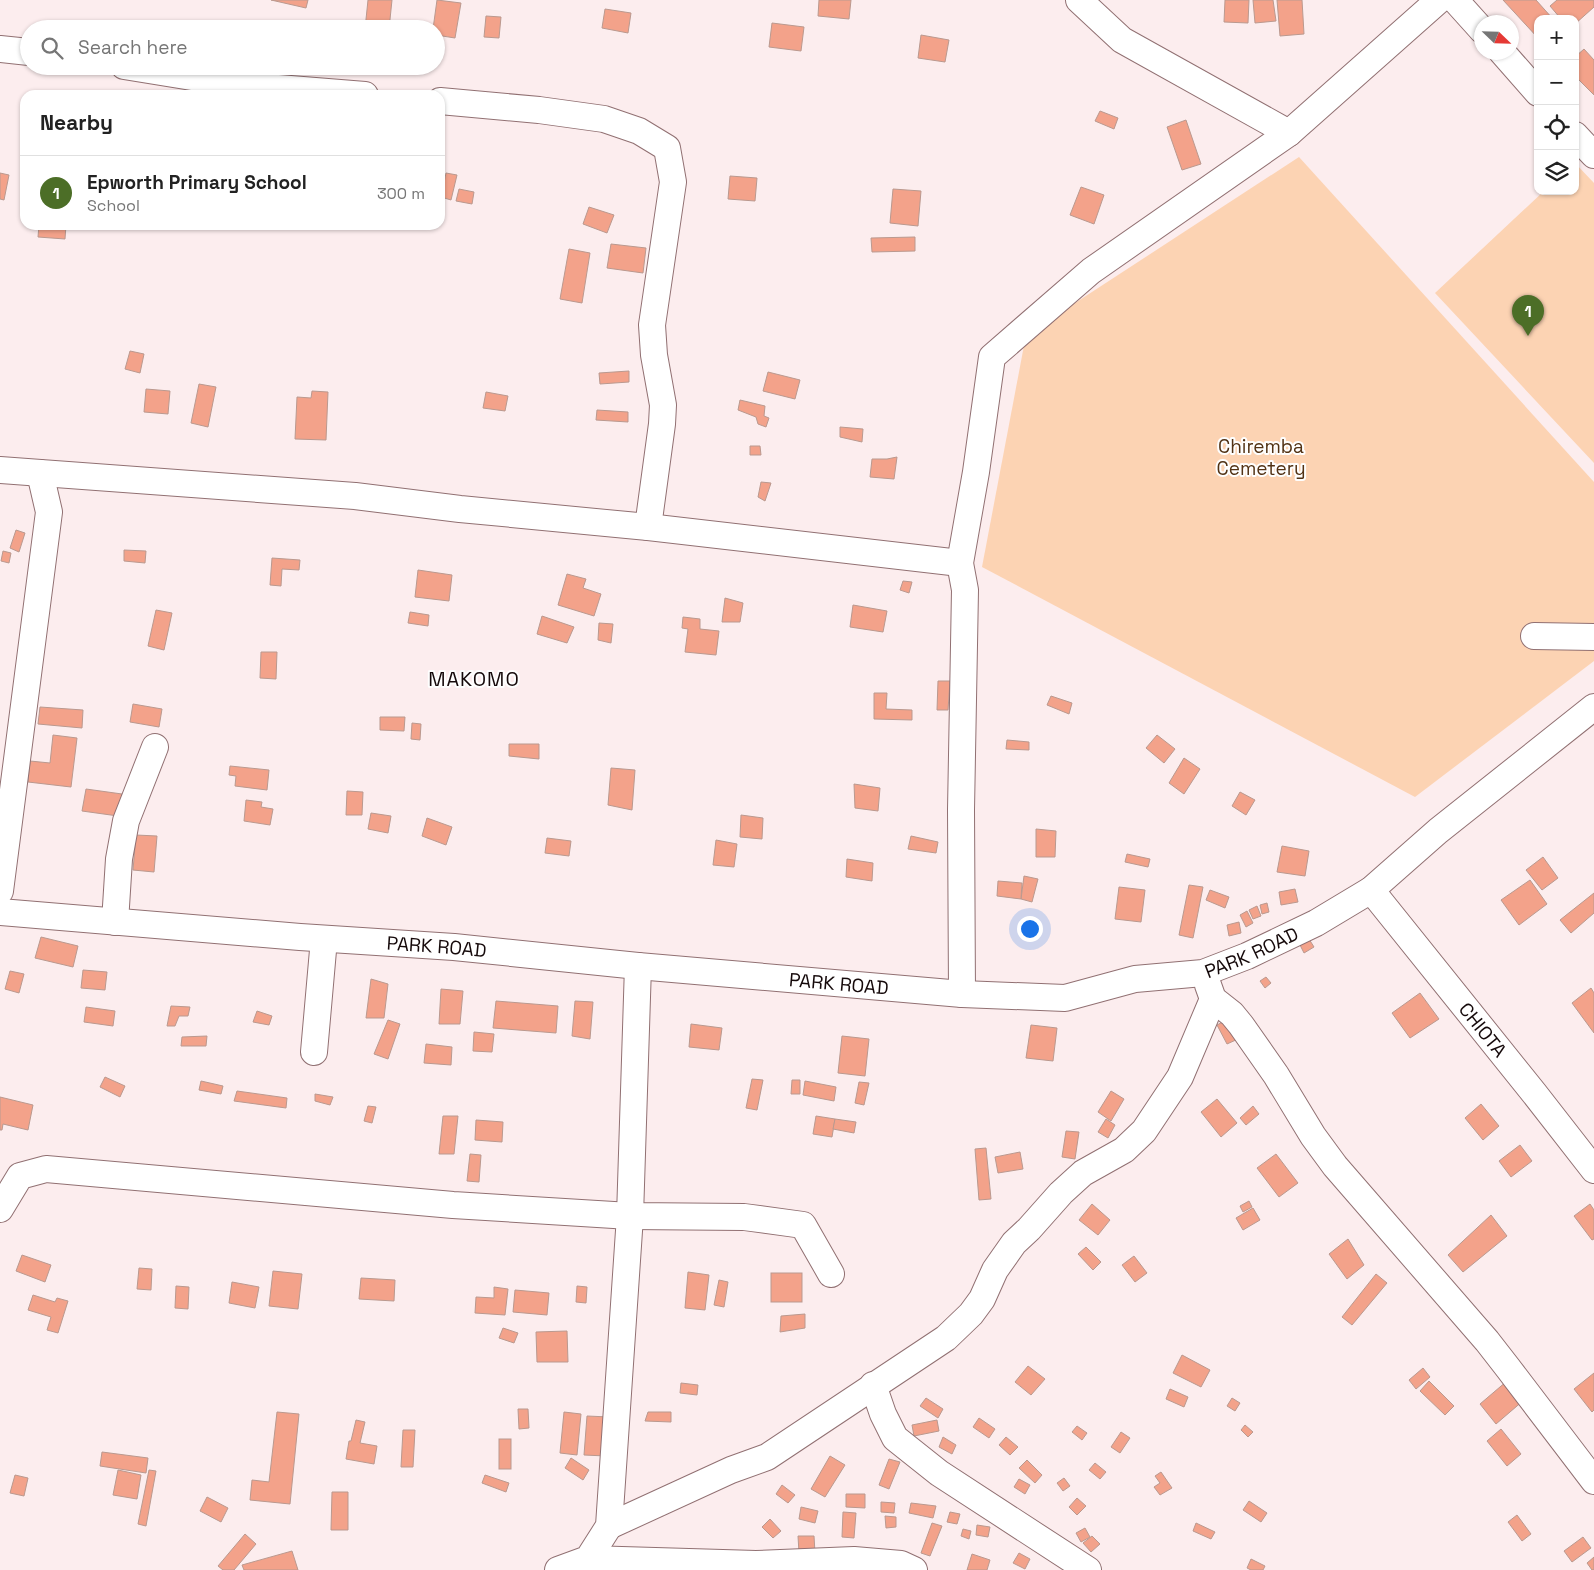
<!DOCTYPE html>
<meta charset="utf-8">
<style>
body{margin:0;font-family:"Space Grotesk",sans-serif;background:#f2f2f2;color:#222}
.controls{position:absolute;right:15px;top:15px;display:grid;overflow:hidden;border-radius:10px;box-shadow:0 1px 4px #0004}
.controls button{width:45px;height:45px;display:grid;place-items:center;padding:0;border:0;border-bottom:1px solid #e0e0e0;background:#fff;color:#222;font:25px sans-serif}
.compass{position:absolute;left:1474px;top:15px;width:45px;height:45px;border-radius:50%;background:#fff;box-shadow:0 1px 4px #0004;rotate:113deg}
.you{position:absolute;left:1029px;top:928px;width:18px;height:18px;margin:-12px;border:4px solid #fff;border-radius:50%;background:#1a73e8;box-shadow:0 0 0 8px #1a73e833}
.badge{display:grid;place-items:center;width:32px;height:32px;border-radius:50%;background:#4c6e27;color:#fff;font-size:16px;font-weight:700}
.pin{position:absolute;translate:-50% -41px;filter:drop-shadow(0 1px 2px #0008)}
.pin::after{content:'';position:absolute;top:26px;width:18px;height:15px;background:inherit;clip-path:polygon(0 0,100% 0,50% 100%)}
.list{margin:0;padding:0;list-style:none}
h2{display:flex;justify-content:space-between;align-items:center;height:65px;margin:0;padding:0 20px;font-size:21px}
h2 small{font-size:16px;font-weight:400;color:#767676}
.list li{display:grid;grid-template-columns:32px 1fr auto;gap:15px;align-items:center;box-sizing:border-box;height:75px;padding:0 20px;border-top:1px solid #e0e0e0}
.list b{display:block;font-size:19px;white-space:nowrap}
.list p{margin:0;font-size:16px;white-space:nowrap;color:#767676}
.list em{font-size:16px;font-style:normal;color:#767676}
.icon{flex:none;width:28px;height:28px;fill:none;stroke:currentColor;stroke-width:2;stroke-linecap:round;stroke-linejoin:round}
.map{position:relative;flex:none;width:1594px;height:1570px;overflow:hidden}
.search{position:absolute;background:#fff;box-shadow:0 1px 4px #0004;left:20px;top:20px;width:425px;height:55px;display:flex;align-items:center;gap:12px;box-sizing:border-box;padding:0 18px;border-radius:28px;color:#767676;font-size:19px}
.panel{position:absolute;background:#fff;box-shadow:0 1px 4px #0004;left:20px;top:90px;width:425px;height:140px;border-radius:15px}
.map>svg:first-child{display:block}
</style>
<div class="map">
<svg width="1594" height="1570" viewBox="0 0 1594 1570">
<rect width="100%" height="100%" fill="#fcedee"/>
<g fill="#fcd3b3">
<path d="M1299 157 1594 482V661L1415 797 982 567 1026 335Z"/>
<path d="M1575 163 1594 183V463L1435 293 1544 191H1575Z"/>
</g>
<g fill="#f3a28a" stroke="#ba998f">
<path d="M271 0H308L306 8Z"/>
<path d="M368 0H392L389 29H365Z"/>
<path d="M437 0 461 3 455 38 436 35V29H433Z"/>
<path d="M819 0H851L849 19 818 16Z"/>
<path d="M1225 0H1249L1248 23 1224 22Z"/>
<path d="M1253 0H1273L1276 21 1255 23Z"/>
<path d="M1277 0H1302L1304 34 1280 36Z"/>
<path d="M1503 0H1536L1553 19H1538V38Z"/>
<path d="M1557 0H1594V7L1575 24V19H1561L1550 6Z"/>
<path d="M605 9 631 13 628 33 602 28Z"/>
<path d="M486 16 501 17 499 38 484 37Z"/>
<path d="M772 23 804 27 801 51 769 47Z"/>
<path d="M921 35 949 40 945 62 918 58Z"/>
<path d="M1584 49 1594 60V95L1575 76V57Z"/>
<path d="M1100 111 1118 118 1114 129 1095 121Z"/>
<path d="M1186 120 1201 164 1182 170 1167 127Z"/>
<path d="M0 173 9 175 4 200 0 199Z"/>
<path d="M446 173 457 175 451 200 441 197Z"/>
<path d="M730 176 757 178 755 201 728 199Z"/>
<path d="M1081 187 1104 195 1094 224 1070 215Z"/>
<path d="M459 189 474 192 472 204 456 201Z"/>
<path d="M893 189 921 191 918 226 890 223Z"/>
<path d="M589 207 614 215 607 233 583 224Z"/>
<path d="M39 225H66L65 239 38 237Z"/>
<path d="M915 237V251L872 252 871 238Z"/>
<path d="M611 244 646 248 643 273 607 268Z"/>
<path d="M569 249 590 253 582 303 560 299Z"/>
<path d="M130 351 144 354 140 373 125 369Z"/>
<path d="M629 371V382L600 384 599 373Z"/>
<path d="M768 372 800 380 795 399 763 391Z"/>
<path d="M199 384 216 387 208 427 191 423Z"/>
<path d="M146 389 170 391 168 414 144 412Z"/>
<path d="M312 391 328 392 326 440 295 439 297 397 311 398Z"/>
<path d="M486 392 508 396 505 411 483 408Z"/>
<path d="M740 400 765 406 764 416 769 418 766 427 758 424 756 417 738 410Z"/>
<path d="M597 410 628 412V422L596 420Z"/>
<path d="M840 427 863 429 862 442 840 437Z"/>
<path d="M750 446H760L761 455H750Z"/>
<path d="M897 457 894 479 870 477 872 459H887Z"/>
<path d="M761 482 771 483 765 501 758 497Z"/>
<path d="M16 530 25 533 19 552 10 548Z"/>
<path d="M124 550 146 551 145 563 124 561Z"/>
<path d="M3 551 11 553 9 563 1 561Z"/>
<path d="M272 558 300 560 299 570 282 569 281 586 270 585Z"/>
<path d="M418 570 452 575 449 601 415 597Z"/>
<path d="M567 574 586 579 583 588 601 594 594 616 558 605Z"/>
<path d="M903 581 912 582 909 593 900 590Z"/>
<path d="M725 598 743 603 740 622H722Z"/>
<path d="M853 605 887 611 883 632 850 627Z"/>
<path d="M156 610 172 613 164 650 148 646Z"/>
<path d="M410 612 429 615 428 626 408 623Z"/>
<path d="M542 616 574 627 567 643 537 634Z"/>
<path d="M683 617 700 619V629L719 631 716 655 685 652 688 629 682 628Z"/>
<path d="M599 623 613 624 611 643 598 640Z"/>
<path d="M261 652H277L276 679 260 678Z"/>
<path d="M938 681H950L948 710H937Z"/>
<path d="M874 693H887L886 709 912 710V720L874 719Z"/>
<path d="M1051 696 1072 703 1069 714 1047 705Z"/>
<path d="M133 704 162 709 159 727 130 722Z"/>
<path d="M40 707 83 710 82 728 38 724Z"/>
<path d="M380 717H405L404 731 380 730Z"/>
<path d="M412 723 421 724 420 740 411 739Z"/>
<path d="M53 735 77 738 71 787 28 782 30 761 50 763Z"/>
<path d="M1157 735 1175 749 1164 763 1146 748Z"/>
<path d="M1007 740 1029 742V750L1006 749Z"/>
<path d="M509 744H539V759L509 756Z"/>
<path d="M1184 758 1200 769 1184 794 1169 783Z"/>
<path d="M230 766 269 770 267 790 235 786 236 776 229 775Z"/>
<path d="M611 768 635 770 632 810 608 805Z"/>
<path d="M854 784 880 788 878 811 855 808Z"/>
<path d="M86 789 122 794 118 816 82 811Z"/>
<path d="M347 791 363 792 362 815H346Z"/>
<path d="M1240 792 1255 800 1246 815 1232 806Z"/>
<path d="M246 800 262 802 261 807 273 809 270 825 244 821Z"/>
<path d="M371 813 391 816 388 833 368 829Z"/>
<path d="M741 815 763 818 762 839 740 837Z"/>
<path d="M427 818 452 827 446 845 422 836Z"/>
<path d="M1036 829 1056 831 1055 857H1036Z"/>
<path d="M136 835 157 836 154 872 133 870Z"/>
<path d="M911 836 938 842 936 853 908 849Z"/>
<path d="M547 838 571 841 569 856 545 853Z"/>
<path d="M716 840 737 844 734 867 713 865Z"/>
<path d="M1282 846 1309 851 1305 876 1277 872Z"/>
<path d="M1127 854 1150 859 1148 867 1125 862Z"/>
<path d="M1543 857 1558 878 1542 890 1526 870Z"/>
<path d="M847 859 873 863 872 881 846 877Z"/>
<path d="M1024 876 1038 879 1032 902 1021 899Z"/>
<path d="M1530 880 1547 904 1519 925 1501 900Z"/>
<path d="M998 881 1022 883 1021 899 997 896Z"/>
<path d="M1189 885 1203 887 1193 938 1179 935Z"/>
<path d="M1119 887 1145 890 1141 922 1115 919Z"/>
<path d="M1295 889 1298 902 1281 905 1279 892Z"/>
<path d="M1210 890 1229 897 1225 908 1206 900Z"/>
<path d="M1594 893V913L1571 933 1560 920Z"/>
<path d="M1267 903 1269 912 1262 914 1260 905Z"/>
<path d="M1257 906 1261 916 1253 919 1249 910Z"/>
<path d="M1247 911 1253 923 1246 927 1240 915Z"/>
<path d="M1239 922 1241 933 1229 936 1227 925Z"/>
<path d="M41 937 78 946 73 967 35 958Z"/>
<path d="M1309 939 1314 947 1304 953 1300 945Z"/>
<path d="M83 970 107 972 105 990 81 988Z"/>
<path d="M10 971 24 974 19 993 5 989Z"/>
<path d="M1266 977 1271 983 1265 988 1260 981Z"/>
<path d="M371 979 388 984 384 1018H366Z"/>
<path d="M1591 988 1594 993V1033L1572 1003Z"/>
<path d="M441 989 463 991 460 1024H439Z"/>
<path d="M1420 993 1439 1019 1410 1038 1392 1013Z"/>
<path d="M496 1001 558 1006 556 1033 493 1028Z"/>
<path d="M575 1001 593 1002 590 1039 572 1036Z"/>
<path d="M171 1006 190 1007 188 1016H179L175 1026H167Z"/>
<path d="M86 1007 115 1011 113 1026 84 1022Z"/>
<path d="M257 1011 272 1016 269 1025 253 1022Z"/>
<path d="M1228 1019 1238 1039 1227 1044 1217 1025Z"/>
<path d="M388 1020 400 1024 388 1059 374 1054Z"/>
<path d="M691 1024 722 1028 719 1050 689 1047Z"/>
<path d="M1031 1025 1057 1028 1053 1061 1026 1058Z"/>
<path d="M474 1032 494 1034 492 1052 473 1051Z"/>
<path d="M207 1036 206 1046H181L182 1037Z"/>
<path d="M842 1036 869 1039 865 1076 838 1073Z"/>
<path d="M426 1044 452 1047 451 1065 424 1063Z"/>
<path d="M105 1077 125 1086 120 1097 100 1087Z"/>
<path d="M752 1079 763 1080 757 1110 746 1108Z"/>
<path d="M792 1080H800V1094H791Z"/>
<path d="M201 1081 223 1086 221 1094 199 1090Z"/>
<path d="M805 1081 836 1087 834 1101 803 1095Z"/>
<path d="M859 1082 869 1083 864 1105 855 1103Z"/>
<path d="M237 1091 287 1098 286 1108 234 1101Z"/>
<path d="M1111 1091 1124 1099 1111 1121 1098 1112Z"/>
<path d="M315 1094 333 1097 330 1105 315 1101Z"/>
<path d="M0 1097 33 1105 28 1130 3 1124 2 1130H0Z"/>
<path d="M1217 1099 1237 1123 1221 1137 1201 1112Z"/>
<path d="M1481 1104 1499 1126 1483 1140 1465 1118Z"/>
<path d="M368 1106 376 1107 372 1123 364 1121Z"/>
<path d="M1253 1106 1259 1114 1246 1125 1240 1118Z"/>
<path d="M443 1116H458L454 1154H439Z"/>
<path d="M816 1116 835 1119 832 1137 813 1134Z"/>
<path d="M835 1119 856 1122 854 1133 833 1129Z"/>
<path d="M1106 1119 1115 1125 1108 1138 1098 1132Z"/>
<path d="M476 1120 503 1122 502 1142 475 1140Z"/>
<path d="M1066 1131 1079 1132 1075 1159 1062 1157Z"/>
<path d="M1520 1145 1532 1161 1511 1177 1499 1161Z"/>
<path d="M986 1148 991 1199 979 1200 975 1149Z"/>
<path d="M1020 1152 1023 1169 998 1173 995 1157Z"/>
<path d="M470 1154 481 1155 479 1182 467 1181Z"/>
<path d="M1276 1154 1298 1183 1279 1197 1257 1168Z"/>
<path d="M1249 1201 1252 1207 1243 1212 1240 1206Z"/>
<path d="M1092 1204 1110 1220 1098 1235 1079 1220Z"/>
<path d="M1590 1204 1594 1210V1239L1592 1240 1574 1216Z"/>
<path d="M1253 1208 1260 1220 1243 1230 1236 1218Z"/>
<path d="M1491 1215 1507 1236 1463 1272 1448 1255Z"/>
<path d="M1348 1239 1364 1265 1347 1279 1329 1254Z"/>
<path d="M1086 1247 1101 1262 1093 1270 1078 1254Z"/>
<path d="M22 1255 51 1265 45 1282 16 1271Z"/>
<path d="M1134 1256 1147 1273 1135 1282 1122 1265Z"/>
<path d="M139 1268 152 1269 151 1290 137 1289Z"/>
<path d="M273 1271 302 1274 298 1309 269 1306Z"/>
<path d="M688 1272 709 1275 705 1310 685 1308Z"/>
<rect x="771" y="1273" width="31" height="29"/>
<path d="M1376 1274 1387 1283 1352 1325 1342 1317Z"/>
<path d="M361 1278 395 1280 394 1301 359 1299Z"/>
<path d="M719 1280 728 1282 724 1307 714 1305Z"/>
<path d="M232 1282 259 1287 255 1308 229 1303Z"/>
<path d="M176 1286 189 1287 188 1309 175 1308Z"/>
<path d="M577 1286 587 1287 586 1303 576 1302Z"/>
<path d="M494 1287 508 1289 505 1315 475 1313 476 1297 494 1298Z"/>
<path d="M515 1290 549 1293 547 1315 513 1312Z"/>
<path d="M33 1295 55 1302 57 1298 68 1301 58 1333 47 1330 51 1317 28 1310Z"/>
<path d="M805 1314V1328L780 1332 781 1316Z"/>
<path d="M503 1328 518 1333 514 1343 499 1338Z"/>
<path d="M567 1331 568 1362H537L536 1332Z"/>
<path d="M1182 1355 1210 1370 1201 1387 1173 1373Z"/>
<path d="M1028 1366 1045 1379 1031 1395 1015 1382Z"/>
<path d="M1423 1368 1430 1377 1416 1389 1409 1380Z"/>
<path d="M1594 1373V1410L1592 1412 1574 1389Z"/>
<path d="M1429 1381 1454 1406 1445 1415 1420 1391Z"/>
<path d="M1507 1381 1524 1400 1496 1424 1480 1404Z"/>
<path d="M681 1383 698 1385 697 1395 680 1393Z"/>
<path d="M1170 1389 1188 1397 1184 1407 1166 1399Z"/>
<path d="M926 1398 943 1409 938 1418 920 1406Z"/>
<path d="M1232 1398 1240 1403 1235 1411 1227 1406Z"/>
<path d="M518 1409H528L529 1428 519 1429Z"/>
<path d="M277 1412 299 1414 290 1504 250 1500 252 1480 269 1482Z"/>
<path d="M564 1412 581 1414 577 1455 560 1453Z"/>
<path d="M648 1412H671V1422L645 1421Z"/>
<path d="M587 1416 609 1417 606 1456 584 1455Z"/>
<path d="M979 1418 995 1429 989 1438 973 1427Z"/>
<path d="M356 1420 365 1422 360 1443 377 1446 374 1464 346 1459 349 1441H351Z"/>
<path d="M937 1420 939 1431 914 1436 912 1425Z"/>
<path d="M1245 1425 1253 1432 1248 1437 1241 1430Z"/>
<path d="M1077 1426 1087 1433 1082 1440 1072 1432Z"/>
<path d="M1501 1429 1521 1454 1507 1466 1487 1441Z"/>
<path d="M403 1430H415L413 1467H401Z"/>
<path d="M1121 1432 1130 1438 1120 1453 1111 1447Z"/>
<path d="M943 1437 956 1445 952 1454 939 1447Z"/>
<path d="M1006 1437 1018 1447 1010 1455 999 1445Z"/>
<rect x="499" y="1439" width="12" height="30"/>
<path d="M102 1452 148 1458 146 1473 100 1466Z"/>
<path d="M830 1456 845 1465 825 1497 811 1489Z"/>
<path d="M571 1458 589 1470 583 1480 565 1468Z"/>
<path d="M889 1459 900 1462 889 1489 879 1485Z"/>
<path d="M1027 1460 1042 1475 1035 1483 1019 1468Z"/>
<path d="M1095 1463 1106 1472 1100 1479 1089 1470Z"/>
<path d="M118 1470 141 1475 137 1499 113 1495Z"/>
<path d="M149 1470 156 1471 146 1526 138 1524Z"/>
<path d="M1161 1472 1172 1488 1160 1495 1154 1487 1160 1483 1155 1476Z"/>
<path d="M15 1475 28 1478 24 1496 10 1493Z"/>
<path d="M485 1475 509 1483 506 1492 482 1483Z"/>
<path d="M1064 1478 1070 1486 1063 1491 1057 1483Z"/>
<path d="M1019 1479 1030 1485 1025 1494 1014 1487Z"/>
<path d="M782 1485 795 1495 788 1503 776 1494Z"/>
<path d="M332 1492H348V1530H331Z"/>
<path d="M846 1494H865V1508L846 1507Z"/>
<path d="M207 1497 228 1508 221 1522 200 1511Z"/>
<path d="M1077 1498 1086 1506 1077 1515 1069 1507Z"/>
<path d="M1249 1501 1267 1513 1261 1522 1243 1510Z"/>
<path d="M881 1502 895 1503 894 1513 881 1512Z"/>
<path d="M911 1503 936 1506 933 1518 909 1513Z"/>
<path d="M801 1507 818 1511 815 1523 799 1519Z"/>
<path d="M843 1512 856 1513 854 1538 842 1537Z"/>
<path d="M950 1512 960 1514 957 1524 947 1522Z"/>
<path d="M1517 1515 1531 1534 1522 1541 1508 1522Z"/>
<path d="M885 1516 896 1517V1527L886 1528Z"/>
<path d="M770 1519 781 1531 773 1538 762 1527Z"/>
<path d="M932 1523 942 1526 930 1556 921 1553Z"/>
<path d="M1196 1523 1215 1532 1211 1539 1193 1531Z"/>
<path d="M977 1525 990 1527 988 1537 976 1535Z"/>
<path d="M1085 1528 1090 1537 1081 1542 1076 1533Z"/>
<path d="M963 1529 971 1531 969 1539 961 1536Z"/>
<path d="M245 1534 256 1544 234 1570H223L218 1566Z"/>
<path d="M798 1536H814L815 1553H799Z"/>
<path d="M1092 1536 1100 1544 1091 1552 1083 1543Z"/>
<path d="M1583 1537 1591 1548 1572 1562 1564 1551Z"/>
<path d="M292 1551 298 1570H244L242 1565Z"/>
<path d="M1019 1553 1030 1559 1025 1569 1013 1563Z"/>
<path d="M972 1554 990 1560 987 1570H967Z"/>
<path d="M1594 1557V1570H1592L1587 1563Z"/>
<path d="M1251 1559 1265 1566 1263 1570H1251L1247 1568Z"/>
</g>
<g fill="none" stroke-linecap="round" stroke-linejoin="round">
<defs>
<g id="minor">
<path d="M1079 0 1122 40 1289 133"/>
<path d="M1455 0 1482 30"/>
<path d="M0 49 29 52"/>
<path d="M1502 52 1538 93"/>
<path d="M124 66 241 85 365 95"/>
<path d="M440 101 539 110 604 119 639 131 667 148 673 182 652 325 654 355 663 405 662 424 648 527"/>
<path d="M1575 135 1594 155"/>
<path d="M0 470 355 496 460 509 648 527 960 563"/>
<path d="M1534 636 1594 637"/>
<path id="s1" d="M1371 890 1534 1093 1594 1170"/>
<path d="M0 891 49 512 40 473"/>
<path id="s2" d="M0 912 300 937 454 947 638 966 962 994 1065 998 1135 979 1203 973 1247 956 1316 923 1371 890 1438 831 1594 707"/>
<path d="M115 922 119 859 126 821 155 747"/>
<path d="M1208 985 1213 999 1232 1014 1241 1025 1276 1075 1313 1136 1335 1166 1487 1341 1508 1368 1594 1481"/>
<path d="M962 994 961 810 965 590 960 563 976 472 992 357 1091 271 1289 133 1439 0"/>
<path d="M314 1052 324 939"/>
<path d="M0 1209 20 1176 46 1169 453 1205 630 1216 744 1217 803 1225 831 1274"/>
<path d="M873 1385 883 1414 895 1438 939 1473 1088 1570"/>
<path d="M609 1526 731 1470 767 1457 946 1338 971 1314 982 1299 995 1270 1014 1243 1029 1229 1061 1193 1083 1173 1124 1150 1144 1131 1180 1077 1213 999"/>
<path d="M588 1559 756 1564 854 1560 901 1564 914 1570"/>
<path d="M558 1570 588 1559 609 1526 630 1216 638 966"/>
</g>
</defs>
<use href="#minor" stroke="#917072" stroke-width="28"/>
<use href="#minor" stroke="#fff" stroke-width="26"/>
</g>
<g text-anchor="middle" dominant-baseline="central" stroke-width="4" stroke-linejoin="round" paint-order="stroke">
<g font-size="19" fill="#523214" stroke="#fefefe">
<text x="1261" y="446">Chiremba<tspan x="1261" dy="22">Cemetery</tspan></text>
</g>
<g font-size="19" fill="#15090a" stroke="#fefefe">
<text stroke="none"><textPath href="#s2" startOffset="438">PARK ROAD</textPath></text>
<text stroke="none"><textPath href="#s2" startOffset="1262">PARK ROAD</textPath></text>
<text stroke="none"><textPath href="#s2" startOffset="842">PARK ROAD</textPath></text>
<text stroke="none"><textPath href="#s1" startOffset="179">CHIOTA</textPath></text>
</g>
<g font-size="20" letter-spacing="1" fill="#15090a" stroke="#fefefe">
<text x="474" y="679">MAKOMO</text>
</g>
</g>
</svg>
<div class="controls">
<button>+</button>
<button>−</button>
<button><svg class="icon" aria-label="locate" viewBox="0 0 24 24"><circle cx="12" cy="12" r="6"/><path d="M12 2v4M12 18v4M2 12h4M18 12h4"/></svg></button>
<button><svg class="icon" aria-label="layers" viewBox="0 0 24 24"><path d="M12 4l9 5-9 5-9-5zM3 14l9 5 9-5"/></svg></button>
</div>
<svg class="compass" viewBox="-18 -18 36 36"><path d="M0-13l5 13h-10z" fill="#e53935"/><path d="M0 13l5-13h-10z" fill="#767676"/></svg>
<div class="you"></div>
<div class="pin badge" style="left:1528px;top:336px">1</div>
<div class="search"><svg class="icon" aria-label="search" viewBox="0 0 24 24"><circle cx="10" cy="10" r="6"/><path d="M15 15l6 6"/></svg>Search here</div>
<section class="panel">
<h2>Nearby<small></small></h2>
<ul class="list">
<li><span class="badge">1</span><div><b>Epworth Primary School</b><p>School</p></div><em>300 m</em></li>
</ul>
</section>
</div>
